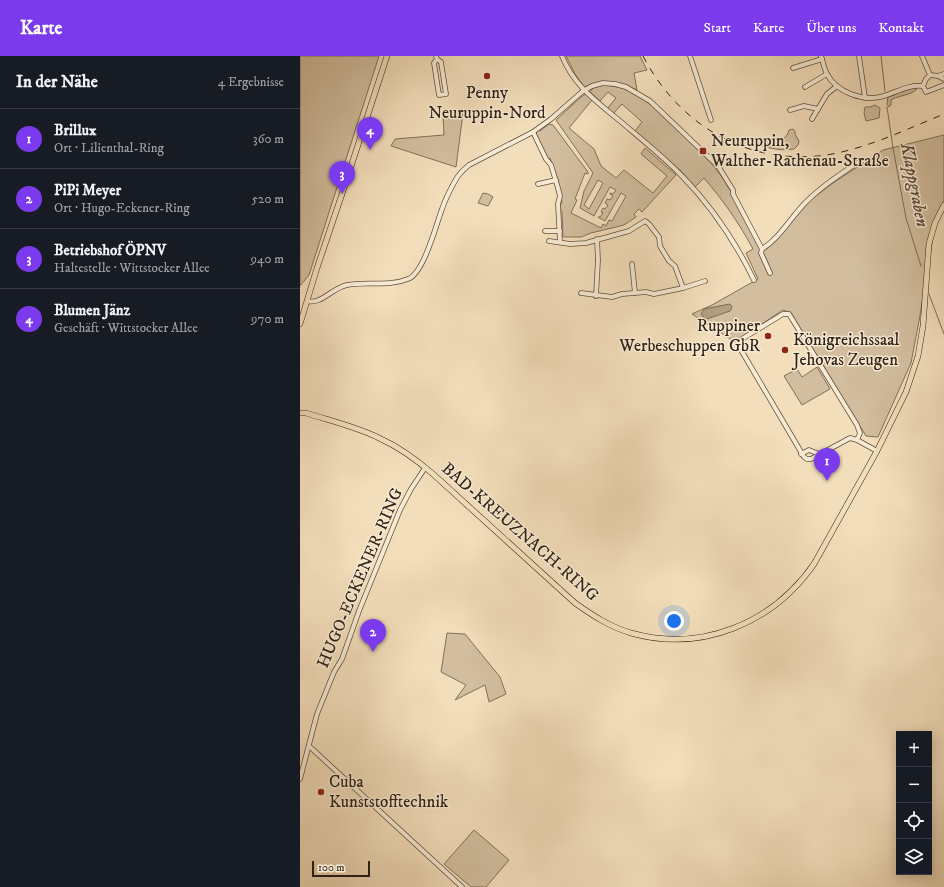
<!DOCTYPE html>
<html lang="de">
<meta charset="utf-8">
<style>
body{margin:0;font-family:"IM FELL DW Pica",serif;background:#20242c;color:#f1f3f6}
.controls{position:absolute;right:12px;bottom:12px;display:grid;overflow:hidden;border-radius:0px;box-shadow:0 2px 10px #0003}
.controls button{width:36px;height:36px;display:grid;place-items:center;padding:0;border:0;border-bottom:1px solid #363941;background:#171b24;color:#f1f3f6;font:20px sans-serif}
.scale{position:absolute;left:12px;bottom:10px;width:58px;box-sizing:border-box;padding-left:4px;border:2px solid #302216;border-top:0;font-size:11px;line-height:14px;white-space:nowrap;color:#302216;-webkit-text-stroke:3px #f7ead3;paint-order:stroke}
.you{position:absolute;left:374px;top:565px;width:14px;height:14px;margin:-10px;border:3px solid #fff;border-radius:50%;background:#1a73e8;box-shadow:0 0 0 6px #1a73e833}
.badge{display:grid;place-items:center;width:26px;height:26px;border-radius:50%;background:#7c3aed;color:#fff;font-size:13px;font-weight:700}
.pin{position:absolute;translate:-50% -33px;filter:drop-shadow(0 1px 2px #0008)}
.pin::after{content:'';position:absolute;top:21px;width:14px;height:12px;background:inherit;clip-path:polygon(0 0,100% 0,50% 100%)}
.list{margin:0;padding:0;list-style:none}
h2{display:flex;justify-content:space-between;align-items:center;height:52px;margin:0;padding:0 16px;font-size:17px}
h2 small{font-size:13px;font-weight:400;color:#9ea1a6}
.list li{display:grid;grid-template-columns:26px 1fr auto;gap:12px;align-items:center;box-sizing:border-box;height:60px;padding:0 16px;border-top:1px solid #363941}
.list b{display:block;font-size:15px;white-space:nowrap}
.list p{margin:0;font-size:13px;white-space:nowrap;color:#9ea1a6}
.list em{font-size:13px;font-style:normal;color:#9ea1a6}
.icon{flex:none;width:22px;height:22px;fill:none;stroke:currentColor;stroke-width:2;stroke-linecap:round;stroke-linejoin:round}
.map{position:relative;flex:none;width:644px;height:831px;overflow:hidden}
header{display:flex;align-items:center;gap:24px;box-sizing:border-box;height:56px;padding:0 20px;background:#7c3aed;color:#fff}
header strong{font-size:19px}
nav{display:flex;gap:22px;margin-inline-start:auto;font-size:14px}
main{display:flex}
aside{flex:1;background:#171b24}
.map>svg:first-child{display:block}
</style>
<header>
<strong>Karte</strong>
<nav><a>Start</a><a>Karte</a><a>Über uns</a><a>Kontakt</a></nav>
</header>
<main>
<aside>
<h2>In der Nähe<small>4 Ergebnisse</small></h2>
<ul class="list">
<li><span class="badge">1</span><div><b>Brillux</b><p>Ort · Lilienthal-Ring</p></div><em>360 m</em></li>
<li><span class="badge">2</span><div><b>PiPi Meyer</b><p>Ort · Hugo-Eckener-Ring</p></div><em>520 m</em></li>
<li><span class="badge">3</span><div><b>Betriebshof ÖPNV</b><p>Haltestelle · Wittstocker Allee</p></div><em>940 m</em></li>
<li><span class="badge">4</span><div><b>Blumen Jänz</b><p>Geschäft · Wittstocker Allee</p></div><em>970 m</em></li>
</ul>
</aside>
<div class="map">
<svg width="644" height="831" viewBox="0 0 644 831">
<rect width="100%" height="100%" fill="#f3debb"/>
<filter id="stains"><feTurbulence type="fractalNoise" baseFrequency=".005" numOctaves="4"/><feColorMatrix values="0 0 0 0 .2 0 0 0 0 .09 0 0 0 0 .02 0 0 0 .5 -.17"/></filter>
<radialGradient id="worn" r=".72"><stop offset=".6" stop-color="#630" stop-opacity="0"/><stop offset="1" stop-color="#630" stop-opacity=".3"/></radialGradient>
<g fill="#d2be9f" stroke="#81705a" fill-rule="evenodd">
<path d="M0 0H79L9 219 0 230Z"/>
<path d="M266 0H340L347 14 334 17 337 34C313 24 310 24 284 31L275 18Z"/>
<path d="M304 29C314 30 325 32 334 37 349 46 361 58 374 70 393 88 412 105 426 127V128L437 145 460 193V197L469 209 463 197 464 193 477 183 509 145 533 127 583 94 644 79V146L636 163 619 265 611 307 578 381 566 380 491 257 483 254 435 286 392 258 412 249 458 223 446 197 453 193C439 167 423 144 404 122L395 131 381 115 335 75 342 66 322 48 313 58 307 53 316 42 308 36 300 45 290 36 293 32Z"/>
<path d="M612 32 617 33C610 40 599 39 591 44V49L589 51 587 48 588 41Z"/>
<path d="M286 38 292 44 269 72 294 93 301 110 316 122 324 114 353 137 367 120 341 98 345 92 376 119 342 156 339 153 334 158 336 161 324 169 291 177 281 181H263L262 155 260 154V148L262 147 258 124 250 102 247 103 237 80 236 77 239 74 240 75 249 68 253 69 288 116V118L285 117 275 143 277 144 271 157 301 172 303 168 306 170 309 164 312 165 326 140 321 137 305 165 298 161H300L303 157 301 156 303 152 305 153 308 149 305 147 307 143 310 144 313 140 310 138V137L313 138 316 134 310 131 294 160 280 152 284 135 293 117 256 64 281 41ZM298 124 303 127 289 153 284 149Z"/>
<path d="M575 49 580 52 579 62 566 65 564 57 565 51H570Z"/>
<path d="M163 57 156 111 91 90 95 83 144 79 143 60Z"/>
<path d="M493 73 495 75V78L499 85 498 89 494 93C479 96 463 90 448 86L447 85 450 82C463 84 485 91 489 74Z"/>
<path d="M183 137 188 138 193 141 188 150 178 147Z"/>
<path d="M517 311 530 333 502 349 484 320 497 313 502 321Z"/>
<path d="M147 577 165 578 200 621 206 638 189 646 185 629 155 644 166 629 141 616Z"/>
<path d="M174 774 209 804 186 831H171L144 808Z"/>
</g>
<path fill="#b19e83" stroke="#7d6c57" d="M430 248 432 251 430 255 407 263 404 262 401 258 404 253Z"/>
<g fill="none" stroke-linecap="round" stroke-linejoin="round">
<g stroke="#7d6c57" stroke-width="1">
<path d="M581 0 585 35"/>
<path d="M587 51 593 92 606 162 621 210"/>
<path d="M629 238 644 278"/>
</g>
<defs>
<g id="minor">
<path d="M136 0 137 3 134 7 139 39 146 38 141 6 137 3"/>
<path d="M262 0C274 30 296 45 320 65 340 82 361 99 379 117 410 148 435 185 454 224"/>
<path d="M390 0 411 64"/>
<path d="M521 0C523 6 524 12 527 18 537 37 564 46 584 40 597 36 610 28 623 30"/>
<path d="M559 0 565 42"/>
<path d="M622 0 630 19 626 23 623 30"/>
<path d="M493 12 522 3"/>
<path d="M630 19 638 20 644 23"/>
<path d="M638 20 644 18"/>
<path d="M623 30 626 36 644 29"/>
<path d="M505 31 527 18"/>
<path d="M490 54 504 50 518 53"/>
<path d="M512 63 527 38 537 30"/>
<path d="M233 76 246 103 251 109 258 132 260 140 258 148 260 186"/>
<path d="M238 128 256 124"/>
<path d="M245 175H260"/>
<path d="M249 185 270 188 286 187 329 175 345 165 349 168 359 181 360 190 369 205 375 210 383 232"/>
<path d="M462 193C480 182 491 161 506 146 521 131 539 119 557 107"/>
<path d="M332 208 335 237"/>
<path d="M281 237 312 241 322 238 346 236 354 238 383 232 405 225"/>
<path d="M296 240 298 204 297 183"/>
<path d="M7 245C21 249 32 232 47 229 68 225 88 231 108 223 124 217 136 169 142 153 145 144 150 134 155 125 158 119 163 114 169 109L233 76 251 63 283 35 292 30 303 27 315 28 326 31 350 45 418 110 433 134V138L462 193 461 197 470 217"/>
<path d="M557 384 560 377 557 369 489 258H483L442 283 440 288 441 294 504 401 507 403H511L550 382 557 384 577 395"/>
<path d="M501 398 509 394 519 398"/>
<path d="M9 690 162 831"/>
<path d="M0 723 17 658 34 616 42 603 59 555 100 454 111 433 125 412"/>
</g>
<g id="major">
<path d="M0 268 17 212 42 138 87 0"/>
<path d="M0 357H6C31 365 57 371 79 382 99 391 117 404 133 418L275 547C292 559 310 571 331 577 402 597 473 567 514 508L577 395 606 336 618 300 623 270 629 188 635 167 644 149"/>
</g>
</defs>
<use href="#minor" stroke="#61513f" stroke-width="5.5"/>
<use href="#major" stroke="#302216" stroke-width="6"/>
<use href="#minor" stroke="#f7ead3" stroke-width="4"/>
<use href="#major" stroke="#f3debb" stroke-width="5"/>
<path stroke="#302216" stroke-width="1" stroke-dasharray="7 7" stroke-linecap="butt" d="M343 0C379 69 447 110 526 99 566 93 607 73 644 58"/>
</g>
<g fill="#8f2418" stroke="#f7ead3" stroke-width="1.5">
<circle cx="187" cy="20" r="4"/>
<rect x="399" y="91" width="8" height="8" rx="2"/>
<circle cx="468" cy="280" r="4"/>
<circle cx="485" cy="294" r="4"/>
<circle cx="21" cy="736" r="4"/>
</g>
<g text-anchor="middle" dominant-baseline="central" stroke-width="3" stroke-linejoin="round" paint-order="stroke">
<g font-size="17" fill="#302216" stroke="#f7ead3" text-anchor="start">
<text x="187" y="37" text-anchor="middle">Penny<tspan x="187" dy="20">Neuruppin-Nord</tspan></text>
<text x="411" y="85">Neuruppin,<tspan x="411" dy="20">Walther-Rathenau-Straße</tspan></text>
<text x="460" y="270" text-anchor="end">Ruppiner<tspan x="460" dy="20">Werbeschuppen GbR</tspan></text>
<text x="493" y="284">Königreichssaal<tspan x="493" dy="20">Jehovas Zeugen</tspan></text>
<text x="29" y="726">Cuba<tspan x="29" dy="20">Kunststofftechnik</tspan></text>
</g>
<g font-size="17" fill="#302216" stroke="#f7ead3">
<text transform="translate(220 476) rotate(41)">BAD-KREUZNACH-RING</text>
<text transform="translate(60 522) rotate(-67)">HUGO-ECKENER-RING</text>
</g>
<g font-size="18" font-style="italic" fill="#5d4d3c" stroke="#f7ead3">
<text transform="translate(614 129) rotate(79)">Klappgraben</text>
</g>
</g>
<rect width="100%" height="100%" filter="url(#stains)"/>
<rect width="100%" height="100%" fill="url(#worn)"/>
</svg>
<div class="controls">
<button>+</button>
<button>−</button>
<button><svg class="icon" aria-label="locate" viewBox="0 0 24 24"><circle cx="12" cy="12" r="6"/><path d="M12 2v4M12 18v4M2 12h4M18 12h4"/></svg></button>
<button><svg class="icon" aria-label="layers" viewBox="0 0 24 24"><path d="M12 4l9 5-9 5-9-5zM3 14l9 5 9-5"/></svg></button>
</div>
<div class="scale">100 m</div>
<div class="you"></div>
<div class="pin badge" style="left:527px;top:425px">1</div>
<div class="pin badge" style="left:73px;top:596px">2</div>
<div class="pin badge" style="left:42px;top:138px">3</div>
<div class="pin badge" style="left:70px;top:94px">4</div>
</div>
</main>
